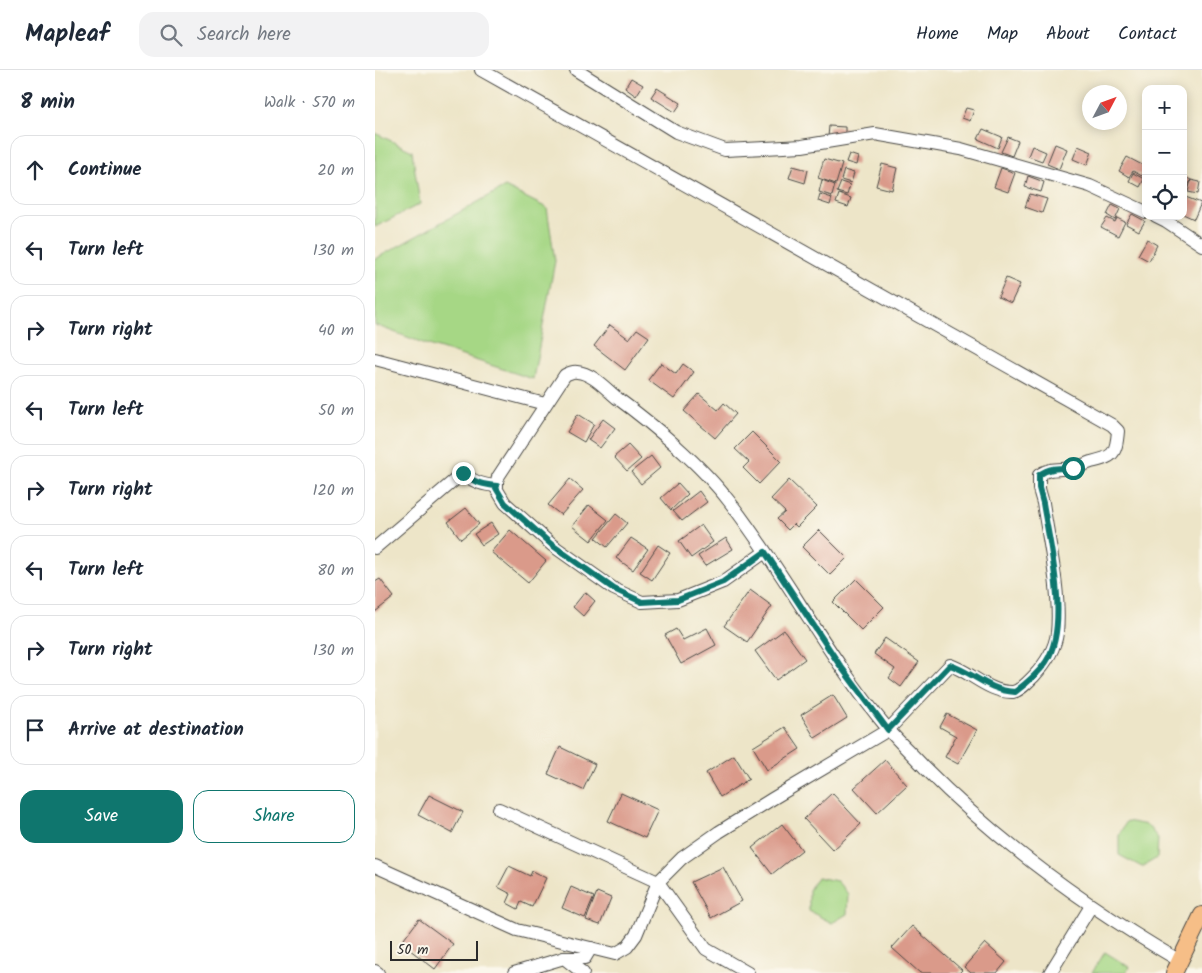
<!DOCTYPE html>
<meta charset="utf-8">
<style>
body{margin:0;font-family:Kalam,sans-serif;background:#f2f2f3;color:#1f2937}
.controls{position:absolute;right:15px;top:15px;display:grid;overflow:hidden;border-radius:10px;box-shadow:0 2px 12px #0003}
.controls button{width:45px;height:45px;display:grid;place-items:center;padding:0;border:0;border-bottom:1px solid #e0e1e3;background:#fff;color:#1f2937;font:25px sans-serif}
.compass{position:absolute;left:707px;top:15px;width:45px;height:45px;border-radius:50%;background:#fff;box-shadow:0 2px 12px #0003;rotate:49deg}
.scale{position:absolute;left:15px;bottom:12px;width:88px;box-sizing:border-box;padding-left:5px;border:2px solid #2b2b2b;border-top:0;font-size:14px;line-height:18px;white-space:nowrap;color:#2b2b2b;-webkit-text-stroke:4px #fbf7ec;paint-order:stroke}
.stop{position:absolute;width:15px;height:15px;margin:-11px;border:4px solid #0f766e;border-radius:50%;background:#fff}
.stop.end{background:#0f766e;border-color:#fff;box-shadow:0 1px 5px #0008}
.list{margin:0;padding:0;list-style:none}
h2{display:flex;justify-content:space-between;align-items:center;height:65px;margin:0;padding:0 20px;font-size:21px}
h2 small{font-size:16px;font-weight:400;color:#747a83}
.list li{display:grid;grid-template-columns:32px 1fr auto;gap:15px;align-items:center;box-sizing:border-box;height:70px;margin:0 10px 10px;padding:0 10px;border:1px solid #e0e1e3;border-radius:15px}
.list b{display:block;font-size:19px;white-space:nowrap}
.list em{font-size:16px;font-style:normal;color:#747a83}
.actions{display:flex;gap:10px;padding:15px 20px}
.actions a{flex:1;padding:11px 0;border:1px solid #0f766e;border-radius:15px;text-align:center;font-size:18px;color:#0f766e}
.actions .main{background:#0f766e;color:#fff}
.icon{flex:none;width:28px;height:28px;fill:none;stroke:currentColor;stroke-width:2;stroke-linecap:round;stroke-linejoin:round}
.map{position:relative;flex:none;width:827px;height:903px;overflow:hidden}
header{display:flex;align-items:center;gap:30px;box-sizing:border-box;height:70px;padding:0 25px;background:#fff;border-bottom:1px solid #e0e1e3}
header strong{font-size:24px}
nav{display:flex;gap:28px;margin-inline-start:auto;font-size:18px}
.search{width:350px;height:45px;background:#f2f2f3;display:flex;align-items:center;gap:12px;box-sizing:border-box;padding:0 18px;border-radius:15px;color:#747a83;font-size:19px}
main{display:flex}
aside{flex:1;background:#fff}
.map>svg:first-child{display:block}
</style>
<header>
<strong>Mapleaf</strong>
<div class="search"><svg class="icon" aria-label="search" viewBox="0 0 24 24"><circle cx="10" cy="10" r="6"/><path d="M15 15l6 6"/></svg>Search here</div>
<nav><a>Home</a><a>Map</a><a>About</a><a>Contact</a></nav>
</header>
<main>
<aside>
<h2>8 min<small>Walk · 570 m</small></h2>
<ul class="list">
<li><svg class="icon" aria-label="ahead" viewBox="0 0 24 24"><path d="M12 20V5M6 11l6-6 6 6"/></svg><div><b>Continue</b></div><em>20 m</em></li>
<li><svg class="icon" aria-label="left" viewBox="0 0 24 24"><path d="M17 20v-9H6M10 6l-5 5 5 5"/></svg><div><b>Turn left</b></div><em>130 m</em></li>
<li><svg class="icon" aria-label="right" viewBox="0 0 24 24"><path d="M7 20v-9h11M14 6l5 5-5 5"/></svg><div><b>Turn right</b></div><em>40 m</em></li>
<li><svg class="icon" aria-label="left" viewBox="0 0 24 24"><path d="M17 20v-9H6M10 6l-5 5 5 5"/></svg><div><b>Turn left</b></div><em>50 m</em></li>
<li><svg class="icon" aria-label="right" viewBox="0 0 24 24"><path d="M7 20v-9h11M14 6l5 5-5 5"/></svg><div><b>Turn right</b></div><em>120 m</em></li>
<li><svg class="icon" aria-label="left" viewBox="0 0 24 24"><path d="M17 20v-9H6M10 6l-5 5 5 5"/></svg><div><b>Turn left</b></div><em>80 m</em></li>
<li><svg class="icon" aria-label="right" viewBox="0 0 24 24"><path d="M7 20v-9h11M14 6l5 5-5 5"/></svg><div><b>Turn right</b></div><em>130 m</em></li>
<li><svg class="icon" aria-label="arrive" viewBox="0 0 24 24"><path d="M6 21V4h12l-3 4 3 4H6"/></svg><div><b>Arrive at destination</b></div></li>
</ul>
<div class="actions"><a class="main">Save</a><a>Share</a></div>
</aside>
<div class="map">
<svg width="827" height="903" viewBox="0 0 827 903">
<rect width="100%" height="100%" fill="#fbf7ec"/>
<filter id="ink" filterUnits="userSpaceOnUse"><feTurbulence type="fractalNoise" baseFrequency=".02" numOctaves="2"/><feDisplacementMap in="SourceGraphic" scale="10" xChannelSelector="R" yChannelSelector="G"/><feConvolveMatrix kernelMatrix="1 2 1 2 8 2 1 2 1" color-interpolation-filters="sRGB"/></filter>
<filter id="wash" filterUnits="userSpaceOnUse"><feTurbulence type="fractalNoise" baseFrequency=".0096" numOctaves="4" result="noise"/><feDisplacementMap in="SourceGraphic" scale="20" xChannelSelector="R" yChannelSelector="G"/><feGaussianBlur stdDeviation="1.12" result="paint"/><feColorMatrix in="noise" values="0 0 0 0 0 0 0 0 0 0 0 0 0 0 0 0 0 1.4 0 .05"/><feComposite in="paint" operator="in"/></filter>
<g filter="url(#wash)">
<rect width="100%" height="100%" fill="#ede5c8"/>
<g fill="#a6d785" stroke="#688158">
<path d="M0 63 37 81 45 134 0 157Z"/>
<path d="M130 117 172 138 180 191 158 309 51 274 0 255V189Z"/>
<path d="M752 751 772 755 783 768 782 788 767 797 744 785V764Z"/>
<path d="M442 807 462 811 473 824 472 844 457 853 434 841V820Z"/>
<path d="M730 882 754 897 751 903H717Z"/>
</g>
<g id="blocks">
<g fill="#da9a8a">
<path d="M256 8 268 15 261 26 250 18Z"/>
<path d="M282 18 306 33 300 42 276 27Z"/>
<path d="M591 38 599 40 595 51 587 48Z"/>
<path d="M454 56 470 57V67H453Z"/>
<path d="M608 59 627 67 623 78 603 69Z"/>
<path d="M633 67 643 71 637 86 626 82Z"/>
<path d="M680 74 692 79 684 99 672 94Z"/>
<path d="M657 76 671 82 667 91 653 86Z"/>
<path d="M703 76 717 82 712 95 698 89Z"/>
<path d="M474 84 483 87 481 95 471 92Z"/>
<path d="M752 87 771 97 767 106 758 101 754 107 744 101Z"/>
<path d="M449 89 467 94 461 114 443 108Z"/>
<path d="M507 94 522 98 517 120 501 116Z"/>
<path d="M418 96 433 100 430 113 414 108Z"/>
<path d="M626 98 640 103 633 122 619 117Z"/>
<path d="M469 100 479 103 476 113 466 110Z"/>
<path d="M758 103 769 109 765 117 754 111Z"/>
<path d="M653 106 669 112 666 122 650 117Z"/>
<path d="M808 106 816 110 811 121 808 120Z"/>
<path d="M447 110 460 115 457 126 444 122Z"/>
<path d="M816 110 825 112 823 124 813 122Z"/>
<path d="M466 112 475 115 472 125 462 122Z"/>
<path d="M445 124 457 128 455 135 443 131Z"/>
<path d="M464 124 476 128 473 137 461 133Z"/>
<path d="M655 124 672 129 667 143 650 137Z"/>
<path d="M808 126 826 133 819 149 808 144Z"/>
<path d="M737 135 745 139 740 150 732 145Z"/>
<path d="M757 144 770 151 764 161 751 154Z"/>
<path d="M732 148 740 152 742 148 750 152 743 166 726 157Z"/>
<path d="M772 169 782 175 774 191 763 185Z"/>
<path d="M631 208 645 214 636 233 623 227Z"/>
<path d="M235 255 254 269 262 259 274 267 250 300 219 276Z"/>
<path d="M286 293 301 304 308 294 319 302 299 329 273 310Z"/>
<path d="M324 324 343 340 349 333 361 344 340 368 309 341Z"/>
<path d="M203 344 219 354 209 372 192 362Z"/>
<path d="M228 349 240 358 225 378 213 370Z"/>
<path d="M377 362 406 391 384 414 368 398 374 392 360 379Z"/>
<path d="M253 375 266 389 252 401 239 387Z"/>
<path d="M276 386 285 398 266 414 256 402Z"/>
<path d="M195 409 208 420 186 445 173 435Z"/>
<path d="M414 410 442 437 422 457 419 454 413 460 402 449 410 442 396 429Z"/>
<path d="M303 413 313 424 296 440 286 428Z"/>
<path d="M324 421 332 432 307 451 298 441Z"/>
<path d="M214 435 233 450 216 471 197 456Z"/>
<path d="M91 438 104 454 86 469 73 452Z"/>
<path d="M241 444 252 453 232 477 221 468Z"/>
<path d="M116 453 123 464 107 475 99 464Z"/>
<path d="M326 455 338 472 316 488 304 471Z"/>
<path d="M135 460 171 491 153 513 116 482Z"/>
<path d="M444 460 472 488 455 505 427 477Z"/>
<path d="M256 468 273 479 258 500 241 488Z"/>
<path d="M351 468 358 479 330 496 323 486Z"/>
<path d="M283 475 295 483 277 510 265 502Z"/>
<path d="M5 509 19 527 0 542V512Z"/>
<path d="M481 509 509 537 486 560 458 532Z"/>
<path d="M375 520 397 536 372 572 349 556Z"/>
<path d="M210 522 220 531 208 546 198 537Z"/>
<path d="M332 558 341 575 306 594 290 565 301 559 308 570Z"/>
<path d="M409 560 430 589 401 610 380 581Z"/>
<path d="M510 568 544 592 526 617 514 608 520 599 499 584Z"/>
<path d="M458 625 472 648 440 668 426 645Z"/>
<path d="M572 644 602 660 583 694 570 687 581 666 565 657Z"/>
<path d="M410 657 425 679 392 700 378 677Z"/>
<path d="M185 677 220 694 208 720 173 704Z"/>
<path d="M359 685 374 709 345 727 331 703Z"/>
<path d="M510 690 532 715 502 743 479 718Z"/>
<path d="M246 723 283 740 270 768 233 751Z"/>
<path d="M457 723 486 754 458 780 429 749Z"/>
<path d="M54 725 88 742 77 763 43 745Z"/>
<path d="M407 754 427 780 397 804 377 778Z"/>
<path d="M134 796 155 806 157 801 171 808 157 837 146 832 143 839 132 833 136 824 123 817Z"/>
<path d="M348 797 367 831 336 848 316 812Z"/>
<path d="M196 817 219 827 210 848 187 838Z"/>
<path d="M222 822 236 828 225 855 211 850Z"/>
<path d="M44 849 78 874 60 899 26 873Z"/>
<path d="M537 856 587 900 584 903H545L517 878Z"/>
<path d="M610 873 631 892 622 903H596L589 897Z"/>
</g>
</g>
</g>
<g filter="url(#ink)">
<use href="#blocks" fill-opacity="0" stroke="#484743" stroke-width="1"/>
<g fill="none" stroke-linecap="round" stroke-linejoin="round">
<defs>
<g id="minor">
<path d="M201 0 301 62 350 80 427 76 500 64 586 79 715 116 771 142"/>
<path d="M781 146 791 151 827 175"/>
<path d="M0 289 170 334"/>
<path d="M0 478 88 403C98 412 108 415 122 416"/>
<path d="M390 482 348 512 303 530 267 532 239 519 177 475 130 433 121 418 123 407 190 305C194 303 198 301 202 302 217 303 231 319 242 328 279 355 326 395 354 431 411 504 453 588 513 659 524 672 537 684 549 697 625 774 712 837 805 891"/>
<path d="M124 739 283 812 331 879 373 903"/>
<path d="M0 796 142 860 240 884 252 877 261 865 283 812 307 788 344 762 397 729 513 660 575 595C596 602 614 623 638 622 645 621 654 611 659 606 670 594 680 579 682 563 686 524 674 472 668 433L664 419V405C676 397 684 400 698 398 704 397 710 394 716 392 738 387 741 385 743 361L737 355 106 0"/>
<path d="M189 888H210L216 878"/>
<path d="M0 901 3 903"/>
<path d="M139 903 189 888 208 903"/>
<path d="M675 903 716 836"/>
</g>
<path id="major" d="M799 903 827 845"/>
</defs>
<use href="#minor" stroke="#484743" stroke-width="14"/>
<use href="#major" stroke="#484743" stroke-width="18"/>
<use href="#minor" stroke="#fff" stroke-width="12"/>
<use href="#major" stroke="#f6be87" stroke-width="16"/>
</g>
</g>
<g fill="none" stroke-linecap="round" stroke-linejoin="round" filter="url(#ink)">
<path stroke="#0f766e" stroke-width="6" d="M88 403C98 412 108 415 122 416L121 418 130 433 177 475 239 519 267 532 303 530 348 512 390 482 464 594 513 660 575 595C599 603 612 620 640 622 652 613 663 604 671 592 695 555 675 476 668 433L664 418V405C675 397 685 398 698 398"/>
</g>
</svg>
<div class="controls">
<button>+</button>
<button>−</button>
<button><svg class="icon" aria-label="locate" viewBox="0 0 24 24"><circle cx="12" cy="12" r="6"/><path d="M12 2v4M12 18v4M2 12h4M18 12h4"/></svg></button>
</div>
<svg class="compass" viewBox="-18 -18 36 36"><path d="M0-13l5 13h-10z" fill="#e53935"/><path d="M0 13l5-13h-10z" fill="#747a83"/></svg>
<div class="scale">50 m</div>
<div class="stop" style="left:698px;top:398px"></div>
<div class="stop end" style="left:88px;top:403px"></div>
</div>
</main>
